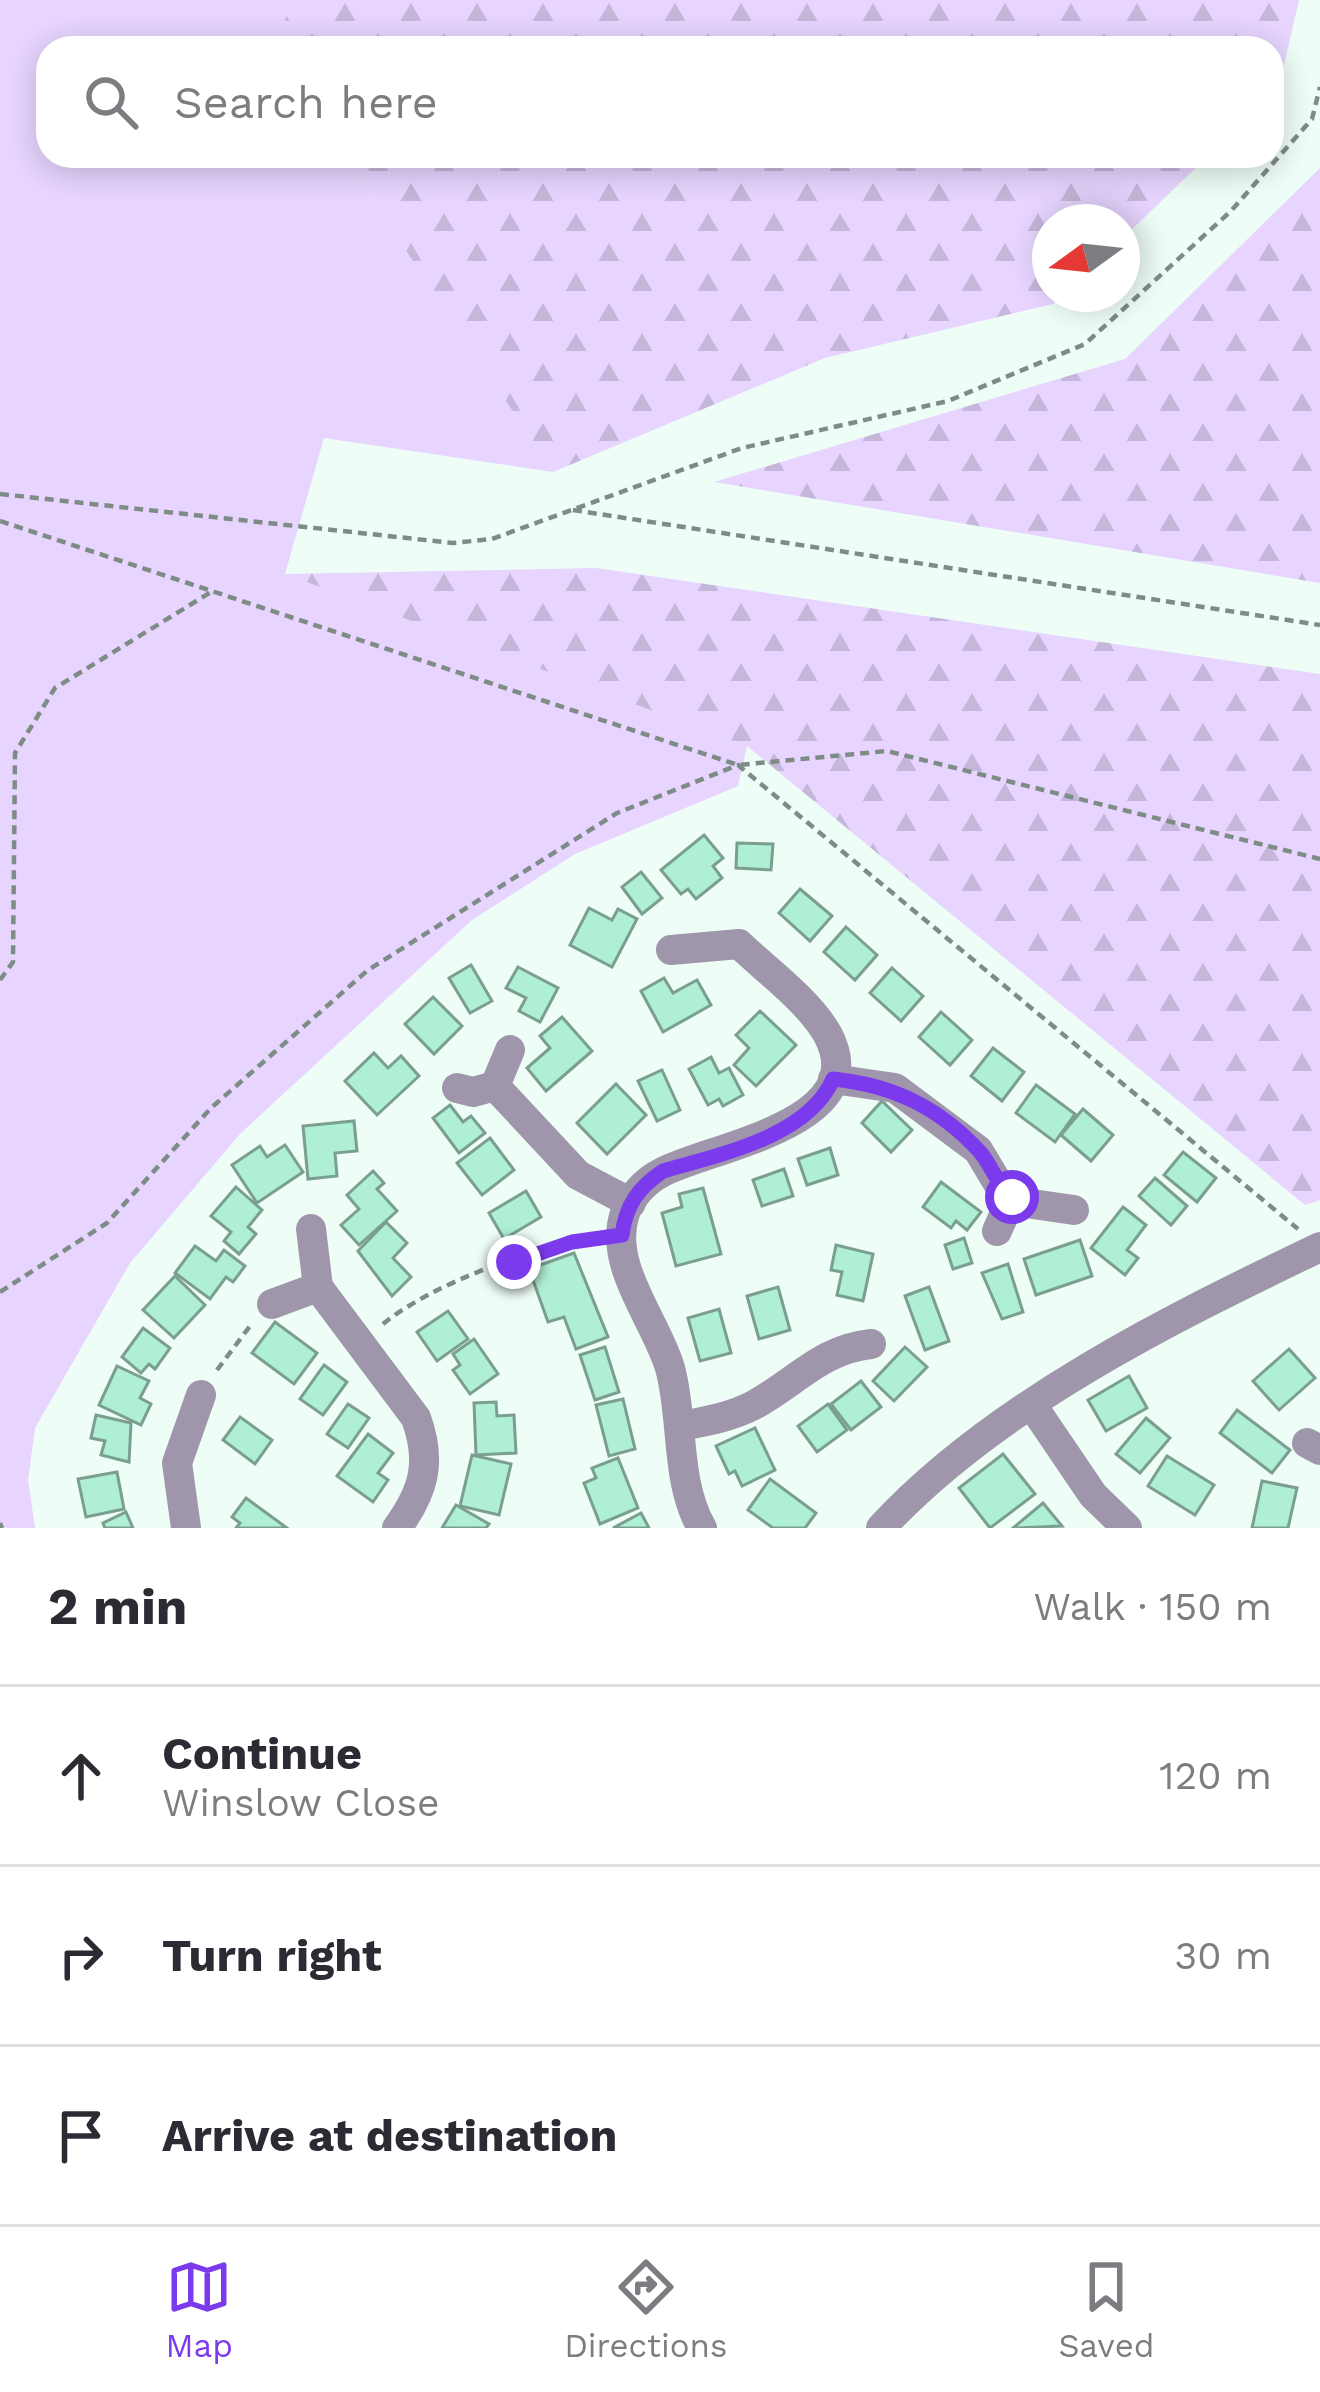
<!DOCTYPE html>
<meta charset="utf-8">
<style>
body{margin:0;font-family:"Work Sans",sans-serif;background:#f7f7f7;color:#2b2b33}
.compass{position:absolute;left:1032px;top:204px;width:108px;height:108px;border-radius:50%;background:#fff;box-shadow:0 6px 30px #0003;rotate:255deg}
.stop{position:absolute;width:36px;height:36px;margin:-27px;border:9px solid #7c3aed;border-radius:50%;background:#fff}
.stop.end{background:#7c3aed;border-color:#fff;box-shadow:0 3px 12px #0008}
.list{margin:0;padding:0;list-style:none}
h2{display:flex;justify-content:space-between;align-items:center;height:156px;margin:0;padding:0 48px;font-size:51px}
h2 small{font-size:39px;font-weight:400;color:#7c7c81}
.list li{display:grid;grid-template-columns:78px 1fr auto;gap:36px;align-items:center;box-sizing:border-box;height:180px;padding:0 48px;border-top:3px solid #e1e1e2}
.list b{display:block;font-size:45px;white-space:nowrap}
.list p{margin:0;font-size:39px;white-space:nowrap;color:#7c7c81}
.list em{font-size:39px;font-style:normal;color:#7c7c81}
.icon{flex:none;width:66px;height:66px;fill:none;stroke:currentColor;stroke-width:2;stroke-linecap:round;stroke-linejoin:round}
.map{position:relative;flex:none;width:1320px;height:1528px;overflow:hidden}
.search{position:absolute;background:#fff;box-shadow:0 6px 30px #0003;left:36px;right:36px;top:36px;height:132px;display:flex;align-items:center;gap:30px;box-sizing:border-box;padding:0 42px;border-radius:36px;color:#7c7c81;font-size:45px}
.sheet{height:696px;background:#fff}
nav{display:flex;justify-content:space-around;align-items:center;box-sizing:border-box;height:168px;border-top:3px solid #e1e1e2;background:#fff;font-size:33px;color:#7c7c81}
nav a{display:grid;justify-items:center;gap:6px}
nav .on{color:#7c3aed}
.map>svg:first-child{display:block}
</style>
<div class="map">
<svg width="1320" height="1528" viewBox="0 0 1320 1528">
<defs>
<pattern id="forest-firs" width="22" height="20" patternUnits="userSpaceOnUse" patternTransform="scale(3)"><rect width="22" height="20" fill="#e7d5ff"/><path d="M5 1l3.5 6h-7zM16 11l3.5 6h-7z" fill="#c5b7da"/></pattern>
</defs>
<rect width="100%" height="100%" fill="#eefdf6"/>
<path fill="#e7d5ff" d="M0 0H294L272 48H48V156H343L553 472 324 438 285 574 747 746 738 786 575 854 472 920 240 1134 130 1263 35 1428 28 1480 35 1528H0Z"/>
<g fill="url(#forest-firs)">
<path d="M294 0H1299L1281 78 1272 87V48H272Z"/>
<path d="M343 156H1208L1122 239V222H1050V294H1064L1053 304 825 358 553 472Z"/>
<path d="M1320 168V583L714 482 1125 359Z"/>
<path d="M596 568 1320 674V1200L1305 1205 747 746 285 574Z"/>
</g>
<g fill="#afefd5" stroke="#7a9f90" stroke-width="3">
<path d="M704 835 723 858 713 866 722 878 696 899 688 889 681 894 661 870Z"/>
<path d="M737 843 773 844 771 870 736 868Z"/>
<path d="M641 872 662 898 642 914 622 887Z"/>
<path d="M800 889 832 916 810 941 779 913Z"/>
<path d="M589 908 612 920 618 909 637 919 612 967 570 945Z"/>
<path d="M846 927 877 955 855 980 824 952Z"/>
<path d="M471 965 492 1001 470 1013 449 978Z"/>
<path d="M518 967 558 988 540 1022 519 1011 526 998 506 988Z"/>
<path d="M892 968 923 996 901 1021 870 993Z"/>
<path d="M664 978 673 993 697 980 711 1005 663 1032 641 991Z"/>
<path d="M433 997 462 1026 434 1054 405 1024Z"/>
<path d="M760 1011 796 1045 756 1086 734 1065 749 1048 736 1035Z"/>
<path d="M941 1012 972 1040 950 1065 919 1037Z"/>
<path d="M562 1017 592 1051 546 1091 527 1068 550 1048 540 1036Z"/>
<path d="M993 1048 1024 1072 1002 1101 971 1076Z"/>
<path d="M374 1053 388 1068 401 1056 419 1076 377 1115 345 1081Z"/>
<path d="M711 1057 719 1073 729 1068 743 1095 723 1106 719 1099 708 1105 689 1069Z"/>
<path d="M662 1070 680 1110 657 1121 638 1081Z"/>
<path d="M616 1084 646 1115 607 1154 577 1123Z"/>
<path d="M1036 1085 1075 1114 1055 1142 1016 1113Z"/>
<path d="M882 1101 912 1130 891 1152 862 1123Z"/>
<path d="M450 1105 463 1122 471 1116 485 1133 459 1153 433 1118Z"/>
<path d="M1083 1109 1113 1135 1091 1161 1061 1135Z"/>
<path d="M354 1121 357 1151 335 1153 337 1176 308 1179 303 1126Z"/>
<path d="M490 1138 514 1170 482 1195 457 1163Z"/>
<path d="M285 1145 303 1172 257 1203 232 1165 260 1146 267 1157Z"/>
<path d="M830 1148 838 1175 807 1185 798 1159Z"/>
<path d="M1183 1152 1216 1178 1197 1202 1164 1175Z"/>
<path d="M784 1169 793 1196 762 1206 753 1180Z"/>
<path d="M373 1171 384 1183 377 1189 397 1211 359 1245 341 1225 359 1209 347 1195Z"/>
<path d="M1155 1178 1187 1206 1171 1225 1139 1196Z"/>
<path d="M941 1182 981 1212 967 1230 956 1221 951 1228 923 1207Z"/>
<path d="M236 1187 262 1210 248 1227 256 1234 239 1254 224 1241 231 1232 211 1216Z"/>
<path d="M703 1188 721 1254 676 1266 662 1213 682 1207 679 1194Z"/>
<path d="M526 1191 541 1217 504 1239 489 1213Z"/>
<path d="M1123 1207 1146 1225 1127 1250 1138 1258 1125 1275 1091 1248Z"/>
<path d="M386 1222 407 1243 393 1258 411 1277 392 1296 358 1251Z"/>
<path d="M964 1238 972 1263 953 1269 945 1245Z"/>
<path d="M1080 1240 1092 1276 1036 1295 1024 1259Z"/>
<path d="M836 1245 873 1254 863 1301 837 1295 842 1272 831 1270Z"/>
<path d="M195 1246 216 1261 224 1250 245 1266 233 1282 226 1277 210 1299 175 1273Z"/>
<path d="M574 1253 608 1337 576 1349 564 1317 548 1322 529 1269Z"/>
<path d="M1008 1264 1023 1312 1002 1319 982 1273Z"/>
<path d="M175 1276 205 1305 174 1338 143 1310Z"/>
<path d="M778 1287 790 1330 759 1339 747 1296Z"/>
<path d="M929 1287 949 1341 925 1350 905 1296Z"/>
<path d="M719 1309 731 1353 700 1361 688 1318Z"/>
<path d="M448 1311 468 1339 437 1361 417 1332Z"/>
<path d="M275 1322 317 1353 294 1384 252 1353Z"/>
<path d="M143 1328 170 1348 155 1369 149 1364 141 1373 122 1357Z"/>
<path d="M474 1339 498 1374 470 1394 453 1370 460 1365 453 1354Z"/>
<path d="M605 1347 619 1392 595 1400 580 1355Z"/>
<path d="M905 1347 927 1367 894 1401 873 1381Z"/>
<path d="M1289 1349 1315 1378 1279 1410 1253 1381Z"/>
<path d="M324 1365 347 1382 323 1415 300 1399Z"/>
<path d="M117 1366 149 1381 140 1398 151 1404 141 1425 99 1405Z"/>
<path d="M1129 1376 1147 1408 1106 1431 1088 1400Z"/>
<path d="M861 1381 881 1407 851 1430 831 1404Z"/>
<path d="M623 1399 635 1449 609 1456 596 1405Z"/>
<path d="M496 1402 497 1416 514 1415 516 1453 476 1455 474 1403Z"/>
<path d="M348 1404 369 1418 348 1448 327 1434Z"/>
<path d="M828 1404 847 1430 817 1452 798 1426Z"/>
<path d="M1237 1410 1290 1450 1272 1473 1220 1433Z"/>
<path d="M96 1415 131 1423 129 1462 101 1455 105 1441 91 1438Z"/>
<path d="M240 1417 272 1440 255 1464 223 1440Z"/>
<path d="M1146 1418 1170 1438 1140 1473 1116 1454Z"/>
<path d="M755 1428 775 1470 742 1486 735 1471 729 1474 716 1446Z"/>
<path d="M368 1434 393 1453 378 1473 388 1480 373 1502 337 1476Z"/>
<path d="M1003 1454 1035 1494 990 1528 959 1488Z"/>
<path d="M472 1455 511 1464 499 1515 460 1506Z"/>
<path d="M1167 1456 1214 1485 1195 1515 1148 1486Z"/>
<path d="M618 1458 638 1508 600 1524 584 1483 596 1478 592 1468Z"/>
<path d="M117 1472 124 1509 86 1517 78 1479Z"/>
<path d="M770 1479 816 1513 805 1528H773L748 1510Z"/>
<path d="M1262 1481 1297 1488 1288 1528H1252Z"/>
<path d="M246 1498 287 1528H236L240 1523 232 1517Z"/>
<path d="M1043 1503 1062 1526 1013 1528Z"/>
<path d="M456 1505 489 1524 486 1528H442Z"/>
<path d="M126 1512 133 1528H105L103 1523Z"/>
<path d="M641 1513 649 1528H613Z"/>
</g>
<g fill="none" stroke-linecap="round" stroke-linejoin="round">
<g stroke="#7e8c86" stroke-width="4.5" stroke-dasharray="9 6" stroke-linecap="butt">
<path d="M0 494 453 543 492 539 742 448 948 401 1085 344 1231 211 1312 119 1320 87"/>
<path d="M573 510 1320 625"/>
<path d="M0 521 738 765 887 751 1320 859"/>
<path d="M0 980 13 962 15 753 55 688 211 592"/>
<path d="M0 1292 107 1223 211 1108 368 970 617 813 738 765 1298 1229"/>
<path d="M383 1324C432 1284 531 1248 593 1239"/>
<path d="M217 1370 253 1322"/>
<path d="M0 1523 2 1528"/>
</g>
<g stroke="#a096ac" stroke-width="30">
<path d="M671 950 739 944C767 971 809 1001 828 1035 875 1125 707 1147 661 1173 645 1181 631 1197 625 1213 607 1265 656 1320 670 1368 684 1419 675 1482 702 1528"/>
<path d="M833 1079 895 1088 978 1150 1002 1190 1019 1202 1074 1210"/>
<path d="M495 1086 578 1175 631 1203"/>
<path d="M457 1088 473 1092 495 1086 510 1050"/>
<path d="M997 1231 1012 1197"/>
<path d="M318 1287 416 1418C432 1462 424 1491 397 1528"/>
<path d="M272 1304 318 1287 311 1229"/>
<path d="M1032 1405 1093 1495 1127 1528"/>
<path d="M681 1426C707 1421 731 1417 754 1405 796 1382 822 1349 871 1344"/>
<path d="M1307 1443 1320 1450"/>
<path d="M186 1528 177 1463 201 1395"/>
<path d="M881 1528C993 1406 1172 1318 1320 1247"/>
</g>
</g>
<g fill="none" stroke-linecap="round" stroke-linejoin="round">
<path stroke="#7c3aed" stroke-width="15" d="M514 1262 572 1242 622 1235C626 1205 638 1188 663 1171 718 1155 808 1137 833 1079 892 1085 939 1107 980 1152 992 1166 997 1185 1012 1197"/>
</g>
</svg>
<svg class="compass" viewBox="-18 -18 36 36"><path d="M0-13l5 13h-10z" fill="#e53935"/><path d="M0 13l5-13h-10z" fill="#7c7c81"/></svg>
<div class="stop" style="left:1012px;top:1197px"></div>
<div class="stop end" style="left:514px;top:1262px"></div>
<div class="search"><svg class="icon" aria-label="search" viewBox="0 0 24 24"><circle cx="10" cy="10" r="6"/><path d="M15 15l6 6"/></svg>Search here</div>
</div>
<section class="sheet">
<h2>2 min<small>Walk · 150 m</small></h2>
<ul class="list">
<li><svg class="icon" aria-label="ahead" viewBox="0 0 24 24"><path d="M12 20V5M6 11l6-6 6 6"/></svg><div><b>Continue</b><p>Winslow Close</p></div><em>120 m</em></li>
<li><svg class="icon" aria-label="right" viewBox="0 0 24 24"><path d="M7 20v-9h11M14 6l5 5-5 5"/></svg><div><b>Turn right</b></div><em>30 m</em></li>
<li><svg class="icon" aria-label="arrive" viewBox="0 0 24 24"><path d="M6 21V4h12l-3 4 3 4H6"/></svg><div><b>Arrive at destination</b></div></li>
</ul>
</section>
<nav>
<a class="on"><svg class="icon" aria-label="map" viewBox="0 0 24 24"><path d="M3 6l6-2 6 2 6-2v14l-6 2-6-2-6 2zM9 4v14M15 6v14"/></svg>Map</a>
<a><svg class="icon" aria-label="directions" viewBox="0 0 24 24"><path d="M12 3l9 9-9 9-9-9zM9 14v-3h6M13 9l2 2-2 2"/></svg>Directions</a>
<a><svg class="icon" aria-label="saved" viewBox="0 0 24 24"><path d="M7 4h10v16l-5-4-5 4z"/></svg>Saved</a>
</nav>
